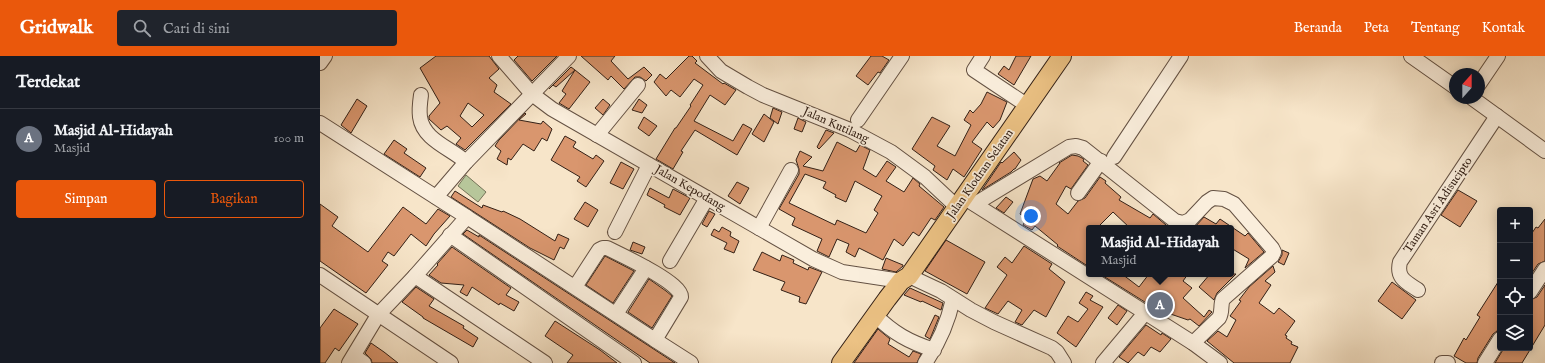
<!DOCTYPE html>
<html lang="id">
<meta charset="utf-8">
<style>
body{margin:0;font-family:"IM FELL English",serif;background:#20242c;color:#f1f3f6}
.controls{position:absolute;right:12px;bottom:12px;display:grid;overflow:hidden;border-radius:4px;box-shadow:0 2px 10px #0003}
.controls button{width:36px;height:36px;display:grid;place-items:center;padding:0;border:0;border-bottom:1px solid #363941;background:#171b24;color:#f1f3f6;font:20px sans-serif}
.compass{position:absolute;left:1129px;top:12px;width:36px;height:36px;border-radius:50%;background:#171b24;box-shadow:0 2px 10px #0003;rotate:21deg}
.you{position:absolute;left:711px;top:160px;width:14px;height:14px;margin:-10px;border:3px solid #fff;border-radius:50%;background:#1a73e8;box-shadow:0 0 0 6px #1a73e833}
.badge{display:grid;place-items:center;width:26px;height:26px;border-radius:50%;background:#ea580c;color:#fff;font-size:13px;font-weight:700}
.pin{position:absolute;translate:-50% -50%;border:2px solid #fff;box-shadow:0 1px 4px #0006}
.popup{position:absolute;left:766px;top:169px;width:148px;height:52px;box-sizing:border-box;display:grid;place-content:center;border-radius:4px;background:#171b24;filter:drop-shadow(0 1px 3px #0005);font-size:13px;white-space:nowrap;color:#9ea1a6}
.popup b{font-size:15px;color:#f1f3f6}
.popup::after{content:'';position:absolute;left:50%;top:100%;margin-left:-8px;border:8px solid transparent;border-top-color:#171b24}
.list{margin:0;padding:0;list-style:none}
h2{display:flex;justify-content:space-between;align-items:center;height:52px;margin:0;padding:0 16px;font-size:17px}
h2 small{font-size:13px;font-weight:400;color:#9ea1a6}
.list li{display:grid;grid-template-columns:26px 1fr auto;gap:12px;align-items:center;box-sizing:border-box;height:60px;padding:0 16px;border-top:1px solid #363941}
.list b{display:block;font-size:15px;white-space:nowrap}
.list p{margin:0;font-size:13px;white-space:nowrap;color:#9ea1a6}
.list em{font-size:13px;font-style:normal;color:#9ea1a6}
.actions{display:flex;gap:8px;padding:12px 16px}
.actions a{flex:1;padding:9px 0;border:1px solid #ea580c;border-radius:4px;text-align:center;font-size:14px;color:#ea580c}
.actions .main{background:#ea580c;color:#fff}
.icon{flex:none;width:22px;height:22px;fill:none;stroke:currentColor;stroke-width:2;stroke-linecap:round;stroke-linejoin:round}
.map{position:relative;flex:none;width:1225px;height:307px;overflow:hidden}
header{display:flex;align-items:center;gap:24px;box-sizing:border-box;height:56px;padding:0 20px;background:#ea580c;color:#fff}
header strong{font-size:19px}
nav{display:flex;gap:22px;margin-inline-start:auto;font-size:14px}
.search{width:280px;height:36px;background:#20242c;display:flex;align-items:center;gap:10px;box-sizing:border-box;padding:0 14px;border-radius:4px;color:#9ea1a6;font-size:15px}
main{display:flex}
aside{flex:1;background:#171b24}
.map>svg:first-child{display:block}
</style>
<header>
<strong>Gridwalk</strong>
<div class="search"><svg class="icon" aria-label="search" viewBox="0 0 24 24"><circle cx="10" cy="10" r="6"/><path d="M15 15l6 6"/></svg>Cari di sini</div>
<nav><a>Beranda</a><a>Peta</a><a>Tentang</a><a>Kontak</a></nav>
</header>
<main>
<aside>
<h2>Terdekat<small></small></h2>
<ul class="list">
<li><span class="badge" style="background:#6b7280">A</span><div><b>Masjid Al-Hidayah</b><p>Masjid</p></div><em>100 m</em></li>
</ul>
<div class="actions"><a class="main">Simpan</a><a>Bagikan</a></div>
</aside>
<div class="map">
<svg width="1225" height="307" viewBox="0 0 1225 307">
<rect width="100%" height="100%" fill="#f7e5c9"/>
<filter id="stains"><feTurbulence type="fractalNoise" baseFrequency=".005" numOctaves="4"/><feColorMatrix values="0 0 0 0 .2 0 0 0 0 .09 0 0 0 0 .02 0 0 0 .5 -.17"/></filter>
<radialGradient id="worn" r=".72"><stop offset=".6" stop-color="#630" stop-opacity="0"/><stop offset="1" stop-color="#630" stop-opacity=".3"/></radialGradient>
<path fill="#b7c69a" stroke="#757358" d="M146 119 166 136 158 146 138 130Z"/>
<g fill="#d9966e" stroke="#332016" fill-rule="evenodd">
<path d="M116 0H169L179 13 169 22 177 29 174 36 191 48 145 94 136 88 141 82 127 70 121 74 109 63V60L120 47 100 12ZM148 47 164 59 152 71 140 60Z"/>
<path d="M198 0H237L212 25 194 4Z"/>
<path d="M261 0H295L291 5 308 23 324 11 332 19 326 25 320 21H315L304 33 291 20 288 24Z"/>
<path d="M369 0H372L377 5 375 7 403 28 404 27 416 34 405 49 390 39 374 65 413 85 423 68 432 73 417 99 375 74 361 95 363 96 353 113 336 103 355 72H356L371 50 370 49 383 29 374 23 360 41 351 34 346 40 334 26 340 18 346 23Z"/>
<path d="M551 0H562L569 4 560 17 558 16 548 29 536 20Z"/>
<path d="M696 0H711L694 29 678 18 684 10 689 14Z"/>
<path d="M251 11 255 14 236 31 233 29 229 33Z"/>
<path d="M255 14 270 26 249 53 239 47 246 38 242 35Z"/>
<path d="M667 36 687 46 680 64 673 72 667 66 652 86 662 93 644 121 633 113 627 124 613 114 615 110 592 93 612 61 630 70 617 90 635 100 651 69 644 64 650 54 653 57 661 48Z"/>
<path d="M37 43 47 50 31 77 21 69Z"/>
<path d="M283 43 290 49 283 59 275 52Z"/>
<path d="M319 43 327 49 322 57 312 54Z"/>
<path d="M453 52 462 56 458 68 450 62Z"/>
<path d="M205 57 206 58 199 64 221 68 223 65 232 73 227 85 222 82 214 95 203 88 191 104 188 102 187 109 177 103 181 95 175 90 179 84Z"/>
<path d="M444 58 454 66 444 86 432 78Z"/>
<path d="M324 61 337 70 329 80 318 72Z"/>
<path d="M478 62 486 66 482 76 474 73Z"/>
<path d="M506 74 514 77 499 93 497 91Z"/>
<path d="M245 80 256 86 253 91 273 103 276 99 284 105 266 131 257 125 260 121 231 104Z"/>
<path d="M74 84 87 93 84 97 106 112 100 121 64 98Z"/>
<path d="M517 86 536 96 540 89 550 94 543 113 556 121 567 105 576 111 566 125 584 136 593 122 600 128 599 130 624 151 615 164 611 162 599 180 593 176 583 190 574 183 563 204 539 192 535 201 526 196 529 188 517 183 509 201 497 195 502 183 472 169 475 162 459 153 479 118V113L476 104 480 95 492 101 483 110 503 115ZM485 118 506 126 503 132 516 139 515 141 526 146 535 125 562 140 554 154 558 157 546 177 517 164 515 169 469 147Z"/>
<path d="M694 96 701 104 695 113H694L691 116 662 134 681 106 682 107Z"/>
<path d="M752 99 758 100 764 103 763 105 768 109 751 133 746 130 736 148 748 158 758 145 765 142 780 121 786 125 785 127 801 141 799 144 830 162 833 158 846 169 848 172H810L793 156 777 172H769V211L737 190 738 189 715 170 712 174 703 169 706 163 700 158 713 123 720 120 727 125 740 107H739Z"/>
<path d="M301 106 314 113 303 133 290 127Z"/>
<path d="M417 126 429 132 420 148 408 140Z"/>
<path d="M330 132 349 142 353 133 370 142 360 159 344 151 345 149 327 139Z"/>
<path d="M1138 134 1157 145 1140 171 1121 159Z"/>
<path d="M135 135 162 152 163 149 182 156 183 155 200 163 235 185 238 178 249 183 244 193 240 191 234 204 210 192 131 141Z"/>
<path d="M686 141 693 146 684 157 676 152Z"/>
<path d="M265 146 278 154 268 171 254 163Z"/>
<path d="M0 148 18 161 12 170 48 196 83 151 106 168 118 153 130 160 114 178 106 190 91 178 74 200 68 196 62 205 68 209 46 237 0 205Z"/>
<path d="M389 155 395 158 387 171 382 168Z"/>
<path d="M884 161 896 168 900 163 925 180 928 177 944 196 925 212 929 203 911 192V172H874Z"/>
<path d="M1225 163V205L1218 208 1210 220V180L1216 171 1218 172Z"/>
<path d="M402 171 411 176 410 180 419 185 414 197 404 193 407 187 391 179 394 173 399 176Z"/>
<path d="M147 174 159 181V179L355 307H330L143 178Z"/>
<path d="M626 184 665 206 647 238 605 215Z"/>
<path d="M313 186 325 191 322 198 310 194Z"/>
<path d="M704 190 732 208 729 213 745 226 726 261 714 254 702 269 695 266 702 254 688 245 678 258 665 252 687 219 677 211 685 201 692 207Z"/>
<path d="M132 191 191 232 186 239 199 246 194 255 180 247 179 249 152 231 147 240 140 236 144 229 121 227 109 219 118 209 117 208Z"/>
<path d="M962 194 969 197 964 209 958 206 962 199Z"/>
<path d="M442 196 460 205 462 199 474 204 473 207 488 214 489 211 502 216 486 248 479 246 480 241 461 234 465 226 433 214Z"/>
<path d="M285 200 314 215 293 247 266 229Z"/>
<path d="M566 202 583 209V210L576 216 562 213Z"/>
<path d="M953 210 955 216 945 225 951 229 939 247 954 258 959 252 975 265 965 279 967 280 966 282 972 286 971 288 978 291 970 307H914L887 285 898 275 907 281 916 264 910 260 921 245 919 244 929 231Z"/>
<path d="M780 218H802L819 231 829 218H868L863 225 872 232 863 242 884 261 889 254 892 256 879 270 870 263 868 264 836 253Z"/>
<path d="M890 218H916L897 237 894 244 879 231Z"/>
<path d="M329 223 346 235 352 240 332 272 308 256Z"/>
<path d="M1180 223V271L1177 275 1173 278 1158 302 1157 307H1146L1134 300 1144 282 1146 284 1160 261 1157 259Z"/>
<path d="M1072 226 1096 244 1082 263 1058 245Z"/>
<path d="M1225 229V269L1202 307H1175L1184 292H1210V244L1217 241Z"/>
<path d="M96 231 114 243 109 250 144 270 143 272 158 282 153 291 103 262V261L82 246Z"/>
<path d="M590 232 623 247 621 254 602 245 601 246 584 239Z"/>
<path d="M766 236 773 240 770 244 783 251 756 291 737 277 748 260 758 266 768 253 759 247Z"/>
<path d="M798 249 807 255 797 269 788 262Z"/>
<path d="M14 253 38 268 19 295 15 292 5 307H0V272Z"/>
<path d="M615 259 619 261 610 283 605 280Z"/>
<path d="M235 265 280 294 297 307H247L253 299 225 280Z"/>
<path d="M826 269 841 279 842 277 851 283 840 296 831 291 824 300 818 296 808 307 799 301Z"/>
<path d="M558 273 570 283 568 288 589 301 593 295 601 298 597 307H534Z"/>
<path d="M51 287 64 296 78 307H52L51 303 45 297Z"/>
</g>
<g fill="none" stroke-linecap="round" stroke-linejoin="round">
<defs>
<g id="minor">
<path d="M179 0 212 38 232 53 493 203 522 216 581 225"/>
<path d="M387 0 401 15 428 31 443 39 530 74 571 96 605 121 637 151"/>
<path d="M663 0 654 14 708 50"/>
<path d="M1091 0 1135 31"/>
<path d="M0 7 5 0"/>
<path d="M1159 28 1178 0"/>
<path d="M101 39C100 46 99 54 100 61 103 84 131 92 146 106"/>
<path d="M1152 42 1225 95"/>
<path d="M538 64 582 0"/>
<path d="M0 67 147 161 95 220 58 259 29 307"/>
<path d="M277 79 318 29"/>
<path d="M794 101 861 0"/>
<path d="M758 137 781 105"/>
<path d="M116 141 146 106 249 0"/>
<path d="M648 144 873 287 900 307"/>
<path d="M655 148 749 91 756 90 763 92 855 165 863 167 870 164 887 146 893 142 904 143 914 148 952 192 954 196 952 200 903 243C900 249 903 255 899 262L873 287"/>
<path d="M147 161 335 284 361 241C362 227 301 199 287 192H283L279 194 255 231"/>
<path d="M439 172 471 114"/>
<path d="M295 176 329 109"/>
<path d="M130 179 314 307"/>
<path d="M350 205 387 142"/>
<path d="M0 219 131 307"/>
<path d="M95 220 225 307"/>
<path d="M589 220 621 235 651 254 674 266 732 292 737 296 744 307"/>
<path d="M1098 234C1086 226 1076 222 1080 206L1177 60"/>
<path d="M1210 236 1225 213"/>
<path d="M296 258 326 212"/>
<path d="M555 259C573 277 589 286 614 294"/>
<path d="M335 284 371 307"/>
<path d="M34 300 44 307"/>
<path d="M605 307C619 287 628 266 633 243"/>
<path d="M783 307 825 257"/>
<path d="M1122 307H1128"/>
<path d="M1165 307 1180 283"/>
</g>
<path id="major" d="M521 307 567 243 581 225 589 220 742 0"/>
</defs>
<use href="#minor" stroke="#645143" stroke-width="16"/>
<use href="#major" stroke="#332016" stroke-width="20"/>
<use href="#minor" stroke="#faeedc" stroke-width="14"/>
<use href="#major" stroke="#ecc284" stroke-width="18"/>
</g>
<g text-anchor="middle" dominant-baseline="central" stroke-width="3.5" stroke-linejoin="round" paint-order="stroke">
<g font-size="12" fill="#332016" stroke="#faeedc">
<text transform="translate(516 69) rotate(24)">Jalan Kutilang</text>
<text transform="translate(660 118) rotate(-55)">Jalan Klodran Selatan</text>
<text transform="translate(370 132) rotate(30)">Jalan Kepodang</text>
<text transform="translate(1118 149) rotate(-56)">Taman Asri Adisucipto</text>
</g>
</g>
<rect width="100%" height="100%" filter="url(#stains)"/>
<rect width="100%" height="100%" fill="url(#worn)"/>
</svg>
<div class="controls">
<button>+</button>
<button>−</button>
<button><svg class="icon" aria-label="locate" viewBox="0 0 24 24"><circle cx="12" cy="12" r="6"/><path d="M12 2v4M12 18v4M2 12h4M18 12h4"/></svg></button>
<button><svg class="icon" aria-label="layers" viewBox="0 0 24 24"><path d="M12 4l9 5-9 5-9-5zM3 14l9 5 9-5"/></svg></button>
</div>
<svg class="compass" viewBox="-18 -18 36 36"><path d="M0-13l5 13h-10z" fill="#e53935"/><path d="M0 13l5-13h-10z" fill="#9ea1a6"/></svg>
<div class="you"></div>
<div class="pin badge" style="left:840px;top:249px;background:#6b7280">A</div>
<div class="popup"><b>Masjid Al-Hidayah</b>Masjid</div>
</div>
</main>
